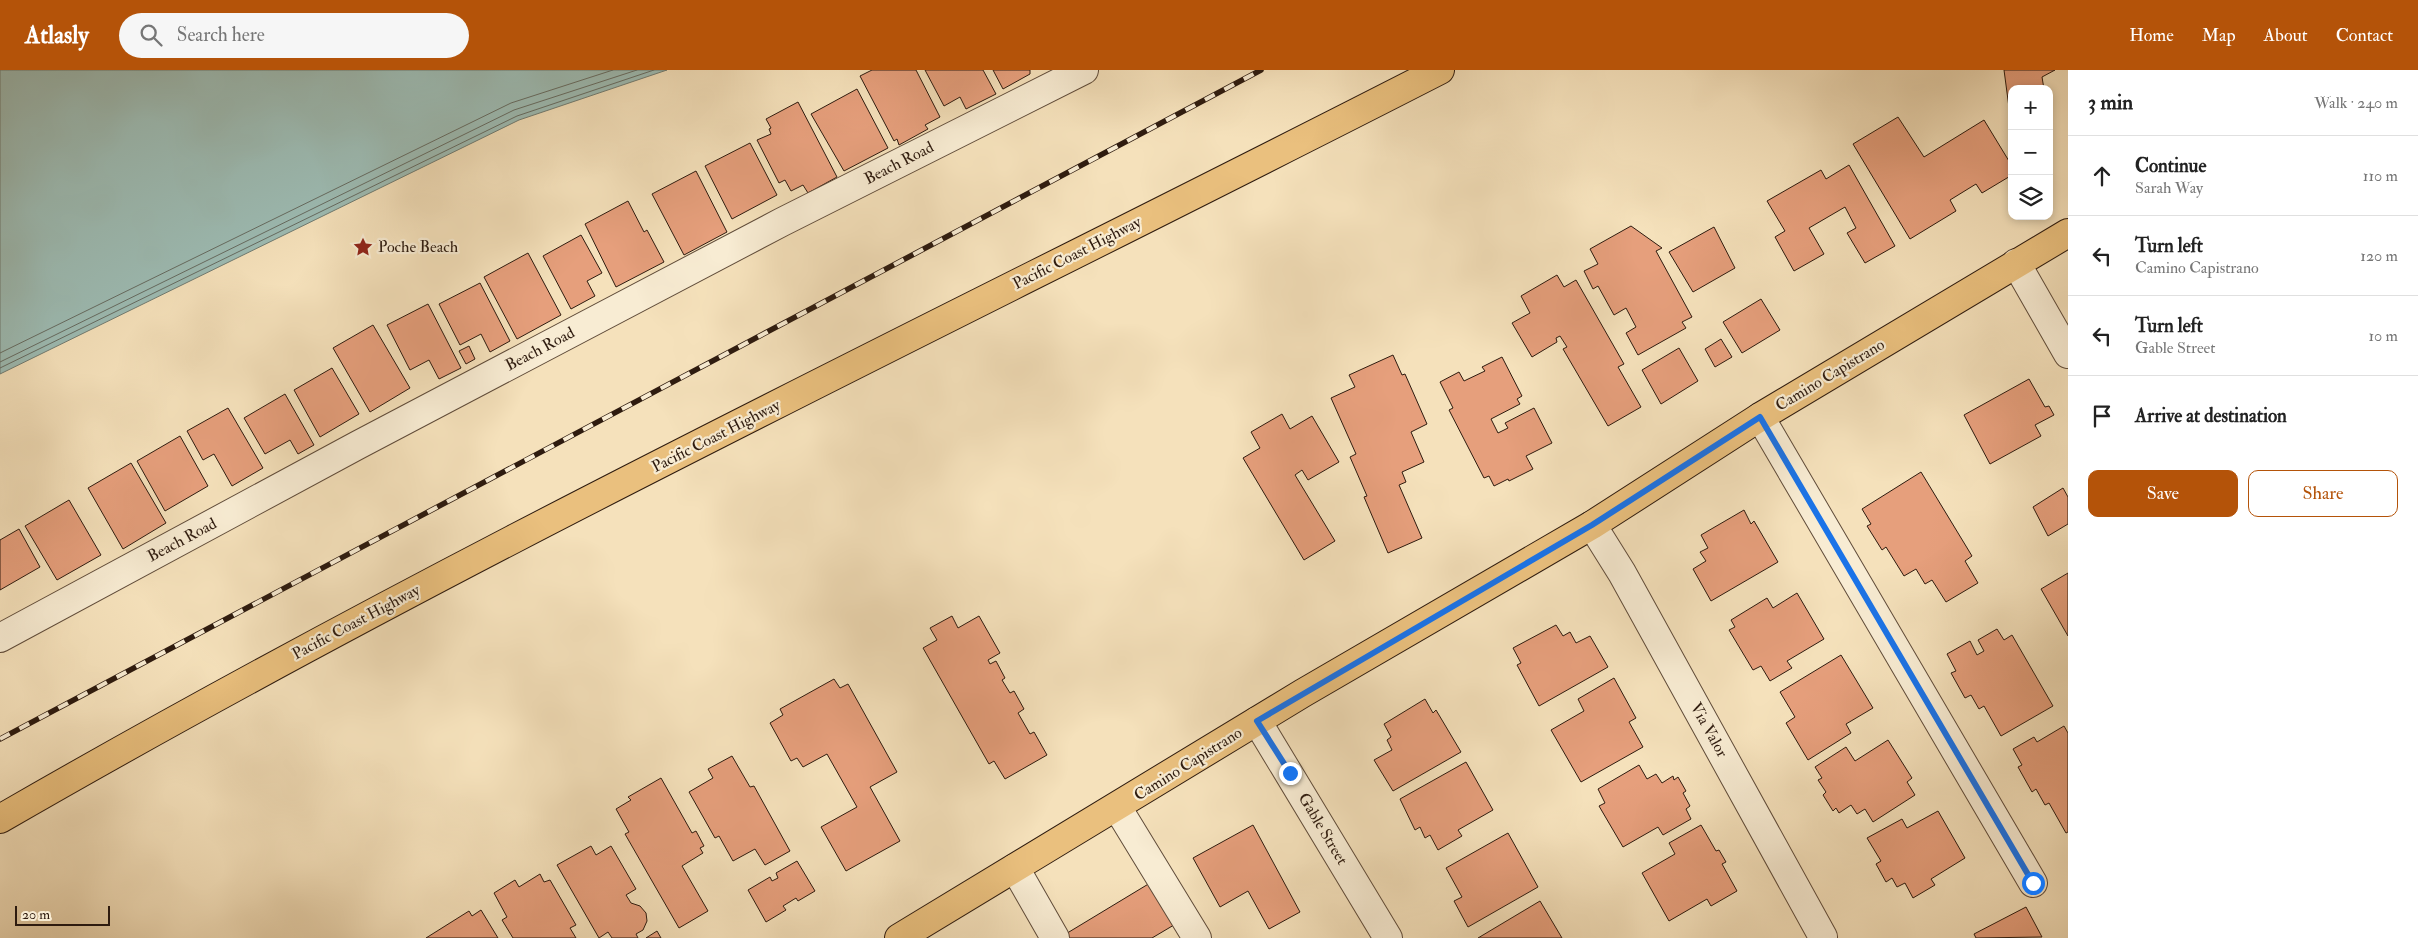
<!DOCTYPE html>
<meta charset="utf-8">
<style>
body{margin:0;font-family:"IM FELL Double Pica",serif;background:#f6f6f6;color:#222}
.controls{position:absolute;right:15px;top:15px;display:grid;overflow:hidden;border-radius:10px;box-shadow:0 2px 8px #0003}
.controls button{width:45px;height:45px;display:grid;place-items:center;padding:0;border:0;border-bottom:1px solid #e0e0e0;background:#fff;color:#222;font:25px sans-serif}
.scale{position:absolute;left:15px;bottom:12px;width:95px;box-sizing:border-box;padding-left:5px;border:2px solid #2e1b0f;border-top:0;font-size:14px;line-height:18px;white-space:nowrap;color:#2e1b0f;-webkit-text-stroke:4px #f8ecd3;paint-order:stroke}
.stop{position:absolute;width:15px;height:15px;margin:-11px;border:4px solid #1a73e8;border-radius:50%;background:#fff}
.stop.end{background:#1a73e8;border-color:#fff;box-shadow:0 1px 5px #0008}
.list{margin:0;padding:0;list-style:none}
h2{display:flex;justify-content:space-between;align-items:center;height:65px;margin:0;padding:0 20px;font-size:21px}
h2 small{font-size:16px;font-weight:400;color:#767676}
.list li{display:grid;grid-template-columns:32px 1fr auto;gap:15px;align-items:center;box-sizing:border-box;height:80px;padding:0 20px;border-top:1px solid #e0e0e0}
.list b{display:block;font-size:19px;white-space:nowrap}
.list p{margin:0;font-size:16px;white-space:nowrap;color:#767676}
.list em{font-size:16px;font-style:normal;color:#767676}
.actions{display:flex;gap:10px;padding:15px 20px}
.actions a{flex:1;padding:11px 0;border:1px solid #b45309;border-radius:10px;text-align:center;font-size:18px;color:#b45309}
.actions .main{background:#b45309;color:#fff}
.icon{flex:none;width:28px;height:28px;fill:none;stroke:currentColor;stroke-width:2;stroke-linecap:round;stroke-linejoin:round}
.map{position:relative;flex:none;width:2068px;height:868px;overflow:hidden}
header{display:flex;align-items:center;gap:30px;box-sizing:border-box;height:70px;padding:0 25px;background:#b45309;color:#fff}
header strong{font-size:24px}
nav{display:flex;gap:28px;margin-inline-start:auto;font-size:18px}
.search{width:350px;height:45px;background:#f6f6f6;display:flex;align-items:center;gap:12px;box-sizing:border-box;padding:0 18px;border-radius:28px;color:#767676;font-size:19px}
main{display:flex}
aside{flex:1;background:#fff}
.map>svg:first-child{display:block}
</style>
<header>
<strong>Atlasly</strong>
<div class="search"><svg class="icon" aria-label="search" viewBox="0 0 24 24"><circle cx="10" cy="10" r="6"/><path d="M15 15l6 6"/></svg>Search here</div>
<nav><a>Home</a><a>Map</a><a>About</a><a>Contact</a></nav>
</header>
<main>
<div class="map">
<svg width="2068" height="868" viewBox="0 0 2068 868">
<rect width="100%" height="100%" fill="#f5e1bb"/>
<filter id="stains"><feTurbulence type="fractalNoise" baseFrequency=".004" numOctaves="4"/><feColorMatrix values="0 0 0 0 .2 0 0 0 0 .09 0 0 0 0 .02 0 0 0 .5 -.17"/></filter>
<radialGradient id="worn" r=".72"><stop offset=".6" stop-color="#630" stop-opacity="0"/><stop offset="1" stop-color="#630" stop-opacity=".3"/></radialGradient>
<path fill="#9dbcb4" stroke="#717c72" d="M0 0H667L519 50 0 304Z"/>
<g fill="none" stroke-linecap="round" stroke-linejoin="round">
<g stroke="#666c62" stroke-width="1">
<path d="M0 283 511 33 613 0"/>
<path d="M0 292 514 40 637 0"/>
<path d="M0 298 517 46 654 0"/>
</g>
</g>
<g fill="#e69f7c" stroke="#2e1b0f">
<path d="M872 0H916L940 47 925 55 928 59 899 75 897 69 894 71 860 6Z"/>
<path d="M925 0H983L996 24 966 39 960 27 944 36Z"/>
<path d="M993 0H1030V4L1003 19Z"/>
<path d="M2004 0H2055L2042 7 2044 19H2012V60Z"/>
<path d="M857 19 888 78 844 101 811 44Z"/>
<path d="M798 32 837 107 808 123 803 115 791 121 785 110 779 113 757 70 771 64 769 59 771 58 766 49Z"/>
<path d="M1898 47 1924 87 1984 50 2012 96V105L1982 123 1976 114 1950 130 1956 141 1910 169 1853 74Z"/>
<path d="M750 73 777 125 732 149 705 96Z"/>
<path d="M1849 95 1895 176 1865 193 1847 163 1856 158 1845 137 1809 158 1824 184 1794 201 1775 167 1785 161 1767 131 1821 100 1826 109Z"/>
<path d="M696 101 727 162 684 185 652 124Z"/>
<path d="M628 131 644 162 647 160 664 192 616 217 585 154Z"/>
<path d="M1631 156 1662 178 1656 181 1692 247 1682 252 1686 258 1638 285 1626 263 1636 257 1626 238 1614 245 1598 216 1593 219 1584 201 1598 194 1590 179Z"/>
<path d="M1714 157 1735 198 1693 222 1669 182Z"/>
<path d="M581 165 602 203 587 211 595 226 571 239 543 186Z"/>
<path d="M528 183 561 245 517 269 484 207Z"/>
<path d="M1557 205 1564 217 1576 210 1624 294 1618 297 1641 337 1608 356 1563 279 1567 277 1560 266 1556 268 1557 272 1532 287 1512 253 1530 243 1521 226Z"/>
<path d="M480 213 510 271 490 282 481 264 460 275 439 234Z"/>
<path d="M1761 229 1780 260 1742 283 1723 252Z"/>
<path d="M428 234 461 298 439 309 429 290 410 300 387 255Z"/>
<path d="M373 255 410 318 370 342 333 278Z"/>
<path d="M1721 269 1732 287 1715 297 1705 279Z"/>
<path d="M469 276 475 289 466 294 459 281Z"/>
<path d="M1679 278 1698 311 1661 334 1642 300Z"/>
<path d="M1393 285 1402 305 1405 304 1427 354 1411 362 1424 392 1402 402 1406 412 1399 415 1422 468 1388 483 1364 427 1367 426 1350 387 1356 384 1331 328 1355 317 1349 305Z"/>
<path d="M1502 287 1522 326 1517 329 1520 334 1491 349 1498 363 1508 358 1505 353 1534 338 1552 373 1526 386 1533 399 1509 411 1508 409 1494 416 1489 406 1484 408 1449 340 1453 338 1440 312 1459 302 1464 311 1485 301 1482 297Z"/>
<path d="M332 298 359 344 320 367 294 320Z"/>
<path d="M2029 309 2045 337 2049 336 2054 345 2035 355 2041 366 1990 394 1964 345Z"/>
<path d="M285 324 314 375 298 384 290 370 265 384 244 348Z"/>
<path d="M228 338 263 398 232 416 214 384 203 390 187 361Z"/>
<path d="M1282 344 1290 359 1312 346 1339 392 1308 410 1302 400 1295 405 1335 471 1304 490 1243 388 1260 378 1251 362Z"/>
<path d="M180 366 208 416 165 441 137 391Z"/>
<path d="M131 393 166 453 123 479 88 418Z"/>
<path d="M1921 402 1972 486 1965 491 1978 513 1946 532 1932 510 1925 514 1916 499 1904 506 1886 477 1882 480 1867 456 1871 454 1862 439Z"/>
<path d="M2063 418 2068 427V454L2048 466 2033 437Z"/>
<path d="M69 430 101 485 57 510 25 456Z"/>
<path d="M1744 440 1751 454 1754 451 1778 492 1711 531 1693 499 1706 491 1700 482 1708 478 1701 465Z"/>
<path d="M19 459 40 497 0 520V470Z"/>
<path d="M2068 503V566L2041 519Z"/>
<path d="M1797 523 1824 569 1787 591 1792 598 1770 611 1761 596 1753 600 1729 560 1735 557 1731 550 1767 528 1773 538Z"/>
<path d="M952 546 958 558 979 546 1000 583 988 590 990 594 996 591 1005 608 1002 610 1010 623 1014 621 1024 639 1018 643 1030 664 1034 662 1047 685 1005 709 994 691 989 694 923 578 937 570 930 558Z"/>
<path d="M1556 555 1563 566 1570 562 1576 573 1590 566 1608 597 1539 636 1517 595 1521 593 1513 578Z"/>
<path d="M1997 559 2004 570 2012 565 2053 636 2001 666 1984 636 1979 639 1971 625 1965 628 1951 603 1956 601 1947 584 1970 571 1977 585 1984 581 1978 570Z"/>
<path d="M1841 585 1873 638 1846 654 1851 663 1808 690 1786 653 1795 647 1780 622Z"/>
<path d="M1614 608 1636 648 1629 652 1643 677 1581 712 1551 660 1584 641 1578 629Z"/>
<path d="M834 609 840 618 848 614 897 702 870 717 900 771 846 801 821 757 857 737 827 684 803 697 797 688 791 691 770 653 783 645 780 639Z"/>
<path d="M1425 629 1433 643 1436 640 1461 682 1393 721 1374 690 1392 680 1387 670 1391 667 1384 654Z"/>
<path d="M2064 656 2068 663V762L2066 763 2049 733 2045 735 2036 719 2032 722 2018 697 2022 695 2013 679 2034 667 2037 672Z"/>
<path d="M1888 670 1912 708 1907 712 1915 725 1873 752 1865 739 1857 744 1851 735 1839 743 1836 738 1833 741 1823 725 1826 722 1818 710 1822 708 1815 697 1846 677 1855 691Z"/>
<path d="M732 686 750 717 754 716 790 781 765 795 755 779 733 791 719 766 715 768 689 722 713 708 708 699Z"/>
<path d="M1466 692 1493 740 1458 760 1462 766 1438 780 1430 765 1425 768 1420 757 1415 760 1400 729Z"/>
<path d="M1639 695 1647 709 1656 704 1662 713 1673 706 1674 710 1678 707 1686 721 1683 723 1690 736 1686 739 1691 749 1663 765 1658 757 1623 777 1599 736 1605 733 1598 719Z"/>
<path d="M661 708 692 763 696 761 704 776 700 778 703 783 682 796 708 841 679 858 625 764 629 762 616 739 631 730 628 727Z"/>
<path d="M1938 741 1965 788 1931 809 1935 815 1913 828 1905 813 1897 817 1892 808 1886 812 1876 794 1881 791 1867 768 1902 749 1907 758Z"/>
<path d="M1253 755 1300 842 1269 859 1248 821 1220 837 1193 788Z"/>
<path d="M1701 755 1716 781 1719 780 1726 792 1722 794 1737 821 1711 836 1707 829 1669 851 1642 803 1675 784 1669 773Z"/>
<path d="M1508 763 1538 817 1468 857 1454 831 1462 827 1446 798Z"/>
<path d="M591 776 596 785 611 776 636 819 626 825 631 833 640 836 646 843 647 851 643 860 636 864 638 868H612L608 862 599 868 557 795Z"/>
<path d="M797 791 815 821 798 831 796 828 783 836 786 840 766 852 748 820 770 807 772 811 778 808 776 803Z"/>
<path d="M540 804 544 812 550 810 576 855 570 858 576 868H513L502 850 507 847 494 823 515 810 519 817Z"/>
<path d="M1155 810 1179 852 1152 868H1066L1064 865Z"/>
<path d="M1540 831 1562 868H1478Z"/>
<path d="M2026 837 2042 867 1976 868 1974 864Z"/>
<path d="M481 840 498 868H426L469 841 472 846Z"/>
<path d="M657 861 661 868H646Z"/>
</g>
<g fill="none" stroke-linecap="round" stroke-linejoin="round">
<defs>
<g id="minor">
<path d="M2016 193 2068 284"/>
<path d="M1760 347 2033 813"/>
<path d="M1592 455 1622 503 1823 867"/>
<path d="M0 568 358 375 782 152 1084 0"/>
<path d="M1257 651 1388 868"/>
<path d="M1117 737 1197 868"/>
<path d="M1015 798 1055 868"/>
</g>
<g id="major">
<path d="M0 749C469 478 958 247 1440 0"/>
<path d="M899 868 1303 623 1592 455 1760 347 2068 163"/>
</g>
</defs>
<use href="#minor" stroke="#604c3a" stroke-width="30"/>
<use href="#major" stroke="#2e1b0f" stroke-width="30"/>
<use href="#minor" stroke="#f8ecd3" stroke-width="28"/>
<use href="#major" stroke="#eac07e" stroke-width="28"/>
<defs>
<path id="rail" d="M0 669 1261 0"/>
</defs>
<use href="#rail" stroke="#2e1b0f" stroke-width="5.5"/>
<use href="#rail" stroke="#f8ecd3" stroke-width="4" stroke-dasharray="11" stroke-linecap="butt"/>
</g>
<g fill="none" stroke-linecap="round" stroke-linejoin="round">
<path stroke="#1a73e8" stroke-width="6" d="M1290 703 1257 651 1592 455 1760 347 2033 813"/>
</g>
<defs>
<symbol id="sight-bare" viewBox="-9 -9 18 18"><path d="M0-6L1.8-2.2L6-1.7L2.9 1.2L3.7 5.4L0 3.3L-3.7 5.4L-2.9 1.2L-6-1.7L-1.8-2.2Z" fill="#8f2418" stroke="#f8ecd3" stroke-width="2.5" paint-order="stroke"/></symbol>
</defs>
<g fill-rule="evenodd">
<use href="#sight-bare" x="349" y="163" width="28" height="28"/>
</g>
<g text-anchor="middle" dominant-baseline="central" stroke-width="4.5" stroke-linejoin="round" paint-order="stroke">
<g font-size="16" fill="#2e1b0f" stroke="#f8ecd3">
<text transform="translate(899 93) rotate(-27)">Beach Road</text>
<text transform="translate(1077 183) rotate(-27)">Pacific Coast Highway</text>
<text transform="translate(540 279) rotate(-28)">Beach Road</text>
<text transform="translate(1830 305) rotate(-31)">Camino Capistrano</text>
<text transform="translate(716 366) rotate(-27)">Pacific Coast Highway</text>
<text transform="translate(182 470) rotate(-28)">Beach Road</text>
<text transform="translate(356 552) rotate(-28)">Pacific Coast Highway</text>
<text transform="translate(1709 660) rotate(61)">Via Valor</text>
<text transform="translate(1188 694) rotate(-32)">Camino Capistrano</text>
<text transform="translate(1323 759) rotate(59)">Gable Street</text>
</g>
<g font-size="16" fill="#2e1b0f" stroke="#f8ecd3" text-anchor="start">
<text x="378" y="177">Poche Beach</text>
</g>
</g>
<rect width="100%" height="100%" filter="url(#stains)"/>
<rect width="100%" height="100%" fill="url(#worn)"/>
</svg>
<div class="controls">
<button>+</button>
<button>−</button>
<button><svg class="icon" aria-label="layers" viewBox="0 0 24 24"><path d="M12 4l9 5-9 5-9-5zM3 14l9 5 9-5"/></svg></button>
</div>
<div class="scale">20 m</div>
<div class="stop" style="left:2033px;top:813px"></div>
<div class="stop end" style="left:1290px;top:703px"></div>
</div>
<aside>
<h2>3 min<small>Walk · 240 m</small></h2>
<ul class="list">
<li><svg class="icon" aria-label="ahead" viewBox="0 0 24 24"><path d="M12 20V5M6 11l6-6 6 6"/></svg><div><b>Continue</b><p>Sarah Way</p></div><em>110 m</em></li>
<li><svg class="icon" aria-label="left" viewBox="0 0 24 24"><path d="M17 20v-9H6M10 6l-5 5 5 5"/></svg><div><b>Turn left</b><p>Camino Capistrano</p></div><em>120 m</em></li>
<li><svg class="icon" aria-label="left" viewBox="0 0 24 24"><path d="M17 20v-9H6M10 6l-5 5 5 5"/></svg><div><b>Turn left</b><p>Gable Street</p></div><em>10 m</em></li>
<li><svg class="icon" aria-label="arrive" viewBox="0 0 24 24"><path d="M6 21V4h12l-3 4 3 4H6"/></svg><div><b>Arrive at destination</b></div></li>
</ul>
<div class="actions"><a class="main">Save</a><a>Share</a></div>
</aside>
</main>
